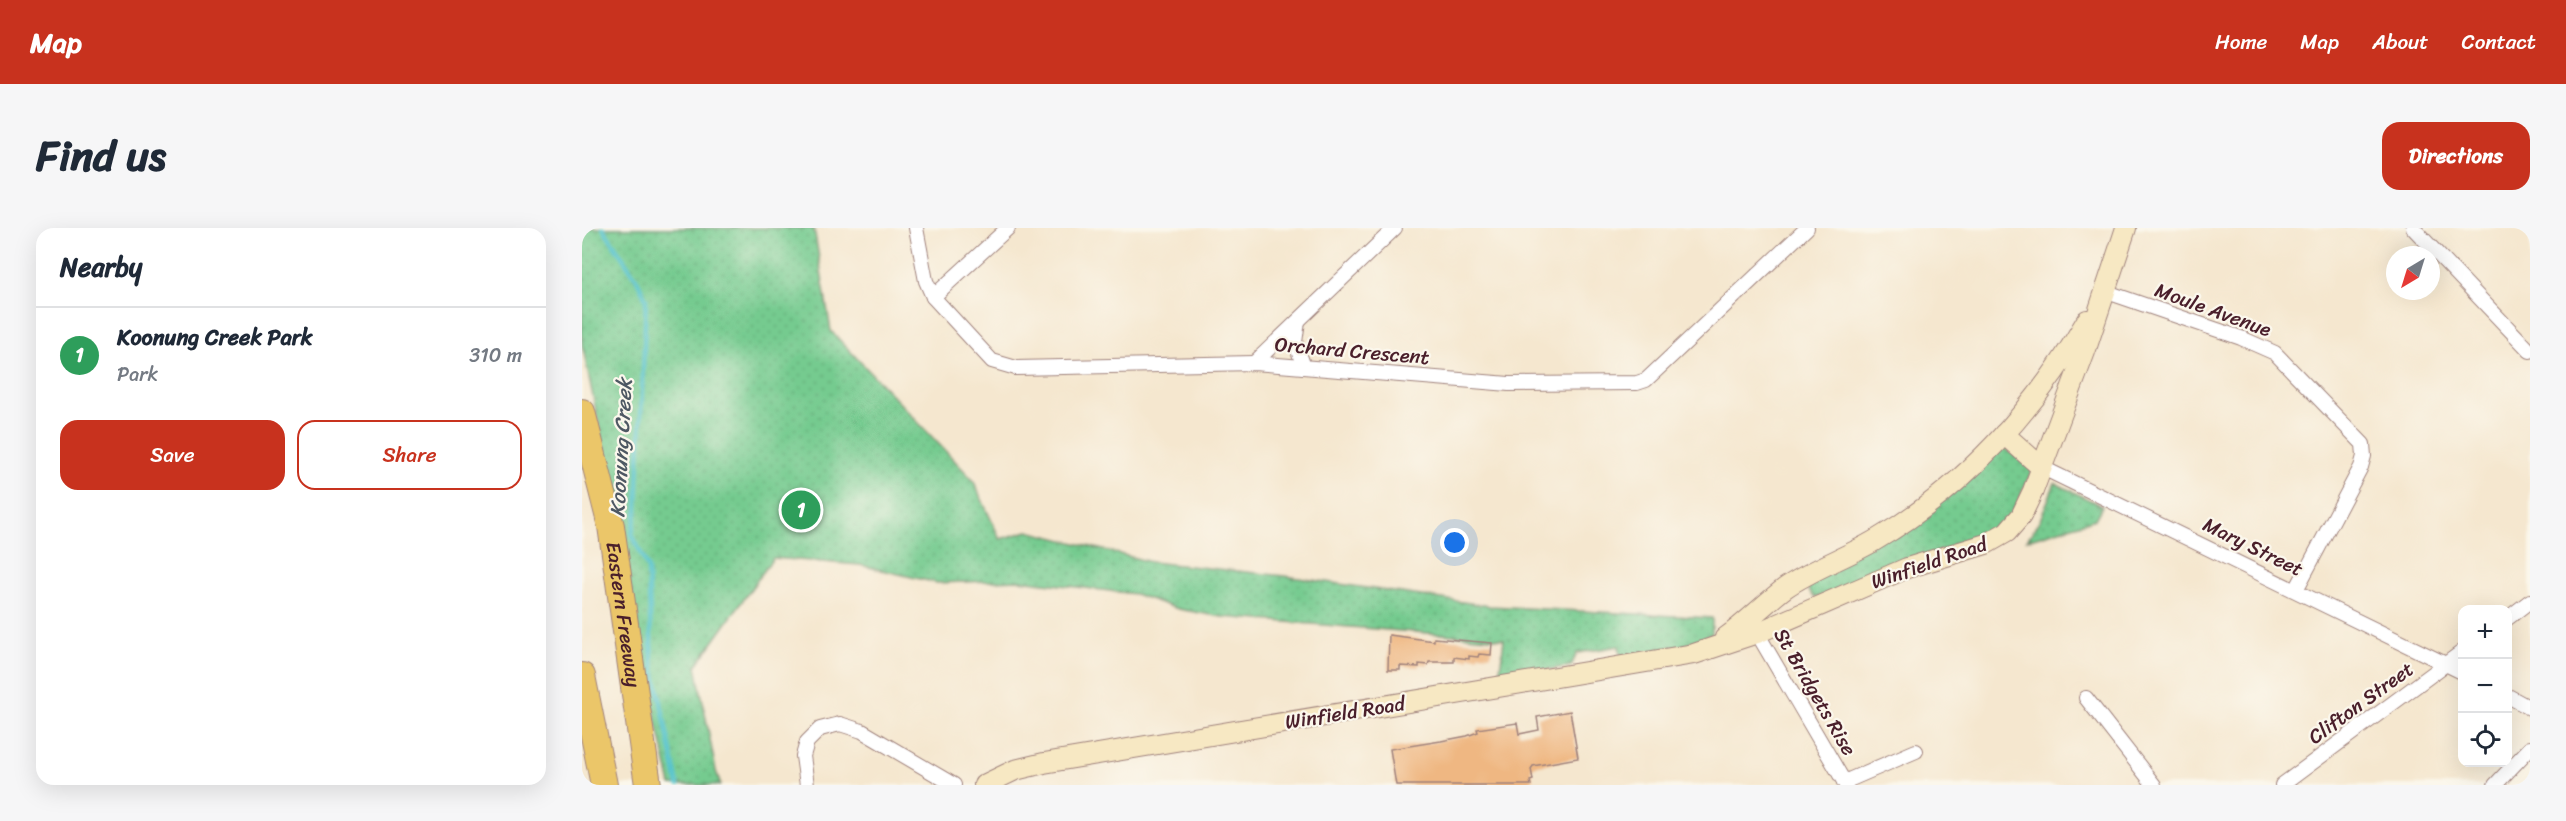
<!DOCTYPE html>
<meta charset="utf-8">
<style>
body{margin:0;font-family:Sriracha,sans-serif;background:#f6f6f7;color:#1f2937}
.controls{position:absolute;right:18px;bottom:18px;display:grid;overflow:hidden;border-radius:12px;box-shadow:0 6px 24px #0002}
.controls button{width:54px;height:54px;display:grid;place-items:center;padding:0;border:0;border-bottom:2px solid #e0e1e3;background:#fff;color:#1f2937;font:30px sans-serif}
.compass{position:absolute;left:1804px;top:18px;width:54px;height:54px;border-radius:50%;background:#fff;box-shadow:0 6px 24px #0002;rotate:218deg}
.you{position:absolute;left:873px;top:315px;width:21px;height:21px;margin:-15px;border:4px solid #fff;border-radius:50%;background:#1a73e8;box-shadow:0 0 0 9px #1a73e833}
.badge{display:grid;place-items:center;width:39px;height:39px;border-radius:50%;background:#c8321e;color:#fff;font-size:20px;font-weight:700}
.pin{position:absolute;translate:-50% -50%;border:3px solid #fff;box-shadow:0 2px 6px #0006}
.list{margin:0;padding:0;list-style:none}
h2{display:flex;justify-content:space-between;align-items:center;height:78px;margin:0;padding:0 24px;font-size:26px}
h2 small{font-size:20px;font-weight:400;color:#747a83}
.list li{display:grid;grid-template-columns:39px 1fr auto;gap:18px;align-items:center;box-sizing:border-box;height:96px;padding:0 24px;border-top:2px solid #e0e1e3}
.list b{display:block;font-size:22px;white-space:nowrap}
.list p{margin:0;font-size:20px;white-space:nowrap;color:#747a83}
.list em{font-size:20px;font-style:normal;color:#747a83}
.actions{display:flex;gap:12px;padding:18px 24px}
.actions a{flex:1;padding:14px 0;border:2px solid #c8321e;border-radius:18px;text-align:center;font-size:21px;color:#c8321e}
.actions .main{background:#c8321e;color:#fff}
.icon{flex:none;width:33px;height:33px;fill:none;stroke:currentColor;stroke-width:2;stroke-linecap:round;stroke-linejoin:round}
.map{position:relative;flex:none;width:1948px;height:557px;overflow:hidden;border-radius:18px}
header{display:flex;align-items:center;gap:36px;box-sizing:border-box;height:84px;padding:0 30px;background:#c8321e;color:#fff}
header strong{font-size:28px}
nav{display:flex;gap:33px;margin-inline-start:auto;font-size:21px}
.intro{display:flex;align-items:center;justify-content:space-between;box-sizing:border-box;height:144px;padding:0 36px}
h1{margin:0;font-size:42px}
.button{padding:15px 27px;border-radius:18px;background:#c8321e;color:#fff;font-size:21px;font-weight:700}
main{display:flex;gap:36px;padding:0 36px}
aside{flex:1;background:#fff;border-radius:18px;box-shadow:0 6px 24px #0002}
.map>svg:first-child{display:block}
</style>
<header>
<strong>Map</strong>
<nav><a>Home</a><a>Map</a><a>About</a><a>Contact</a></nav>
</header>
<div class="intro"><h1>Find us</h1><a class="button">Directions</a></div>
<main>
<aside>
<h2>Nearby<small></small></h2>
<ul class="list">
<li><span class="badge" style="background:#2e9e5b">1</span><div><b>Koonung Creek Park</b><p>Park</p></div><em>310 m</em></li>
</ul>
<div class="actions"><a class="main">Save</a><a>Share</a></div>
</aside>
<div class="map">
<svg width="1948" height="557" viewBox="0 0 1948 557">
<defs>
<pattern id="grass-dots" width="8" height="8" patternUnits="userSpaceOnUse" patternTransform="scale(1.5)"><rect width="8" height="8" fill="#75cb8f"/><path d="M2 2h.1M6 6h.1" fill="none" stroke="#67ae7c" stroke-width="1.8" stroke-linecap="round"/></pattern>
</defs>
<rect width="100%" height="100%" fill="#fbf7ec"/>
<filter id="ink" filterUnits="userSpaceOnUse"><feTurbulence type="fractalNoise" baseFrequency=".0167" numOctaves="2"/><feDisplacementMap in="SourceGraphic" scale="12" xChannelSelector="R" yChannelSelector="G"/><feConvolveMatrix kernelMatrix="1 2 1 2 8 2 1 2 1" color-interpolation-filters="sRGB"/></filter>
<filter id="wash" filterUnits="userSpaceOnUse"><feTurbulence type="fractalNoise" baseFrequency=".008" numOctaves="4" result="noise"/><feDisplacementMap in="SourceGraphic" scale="24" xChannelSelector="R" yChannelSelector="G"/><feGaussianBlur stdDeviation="1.35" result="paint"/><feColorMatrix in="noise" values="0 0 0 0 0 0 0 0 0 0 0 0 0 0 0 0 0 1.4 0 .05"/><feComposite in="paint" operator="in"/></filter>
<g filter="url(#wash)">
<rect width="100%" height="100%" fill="#f5e7cf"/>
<g fill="url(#grass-dots)" stroke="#60755d" stroke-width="1.5">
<path d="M0 0H232L249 103 391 252 418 311 446 303 569 334 703 348 908 378 1130 390V406L1100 418 1039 429 1037 418 995 425 989 438 917 449 922 411 640 389 596 381 553 366 437 352 355 355 278 337 191 330 114 438 134 543 139 557H89L64 447 21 217 0 116Z"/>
<path d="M1420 217 1450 242 1425 298 1233 370C1228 365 1225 362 1226 355Z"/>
<path d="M1473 255 1520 278 1513 291 1445 312 1458 292Z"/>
</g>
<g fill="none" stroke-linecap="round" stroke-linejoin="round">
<path stroke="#55c3cb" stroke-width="4.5" d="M21 0 54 50 64 71 55 281 50 306 66 341 70 432 96 557"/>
</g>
<g id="blocks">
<g fill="#efb782">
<path d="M807 407 852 413V410L910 415 909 427 897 426 896 429 887 428V431L872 429V434H847L846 437 837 436V439L818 438V442H806Z"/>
<path d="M988 483 996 530 951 538 949 541 951 552 948 553 949 557H814L808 521 859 513 885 508 896 504 895 501 935 495 937 506 957 502 955 489Z"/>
</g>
</g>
</g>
<g filter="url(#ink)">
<use href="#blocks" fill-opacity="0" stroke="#a0837d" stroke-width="1.5"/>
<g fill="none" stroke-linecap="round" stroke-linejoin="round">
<defs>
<g id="street">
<path d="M334 0 344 53 351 69 410 133 434 140 672 135 927 156 1055 155 1064 152 1225 0"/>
<path d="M1831 0 1948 123"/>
<path d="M1522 63 1659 110 1693 125 1781 216 1782 228 1779 239 1714 362"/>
<path d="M351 69 426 0"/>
<path d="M716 93 713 114 722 139"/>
<path d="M672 135 813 0"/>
<path d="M1459 239 1880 444"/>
<path d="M1926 390 1948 373"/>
<path d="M1171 398 1264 557"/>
<path d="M1926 468 1948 480"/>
<path d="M1504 470 1572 557"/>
<path d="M1262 554 1334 523"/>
<path d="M225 557 221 528 225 514 238 501 258 496 280 503 372 557"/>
<path d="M1700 557 1880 424"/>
<path d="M1913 557 1948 520"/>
</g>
<g id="secondary">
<path d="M1422 206 1459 239"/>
<path d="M1143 410C1164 395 1182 376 1203 360 1230 341 1263 330 1292 313 1381 261 1454 181 1505 92"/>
<path d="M402 557 433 542 462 535 1112 426 1175 405 1325 340 1404 316 1425 304 1439 288 1451 263 1504 121 1544 0"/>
</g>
<g id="highway">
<path id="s1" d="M0 184 29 298 66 557"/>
<path d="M0 448 22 557"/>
</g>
</defs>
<use href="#street" stroke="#a0837d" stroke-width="16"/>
<use href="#secondary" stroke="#a0837d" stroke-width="22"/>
<use href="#highway" stroke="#a0837d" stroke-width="28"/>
<use href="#street" stroke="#fff" stroke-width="14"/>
<use href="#secondary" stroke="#f7e8c3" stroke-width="20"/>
<use href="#highway" stroke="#ebc669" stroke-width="26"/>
</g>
</g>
<g text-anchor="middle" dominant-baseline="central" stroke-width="4.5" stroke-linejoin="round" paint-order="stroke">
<g font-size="20" fill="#4a1f2b" stroke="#fbf7ec">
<text transform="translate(1631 82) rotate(20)">Moule Avenue</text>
<text transform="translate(770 123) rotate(5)">Orchard Crescent</text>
<text transform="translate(1671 319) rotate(26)">Mary Street</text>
<text transform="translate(1347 335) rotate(-19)">Winfield Road</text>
<text stroke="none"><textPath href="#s1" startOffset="207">Eastern Freeway</textPath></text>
<text transform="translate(1233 464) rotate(60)">St Bridgets Rise</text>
<text transform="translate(1779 475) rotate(-36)">Clifton Street</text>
<text transform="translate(763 485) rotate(-9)">Winfield Road</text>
</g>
<g font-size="21" font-style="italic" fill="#4e5863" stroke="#fbf7ec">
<text transform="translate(39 220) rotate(-87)">Koonung Creek</text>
</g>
</g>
</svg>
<div class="controls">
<button>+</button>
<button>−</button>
<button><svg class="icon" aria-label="locate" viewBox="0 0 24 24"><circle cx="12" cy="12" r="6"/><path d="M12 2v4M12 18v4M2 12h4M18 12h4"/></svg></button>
</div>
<svg class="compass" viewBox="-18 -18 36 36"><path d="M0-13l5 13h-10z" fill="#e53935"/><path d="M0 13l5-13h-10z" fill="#747a83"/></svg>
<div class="you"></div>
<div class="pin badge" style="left:219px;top:282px;background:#2e9e5b">1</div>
</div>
</main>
